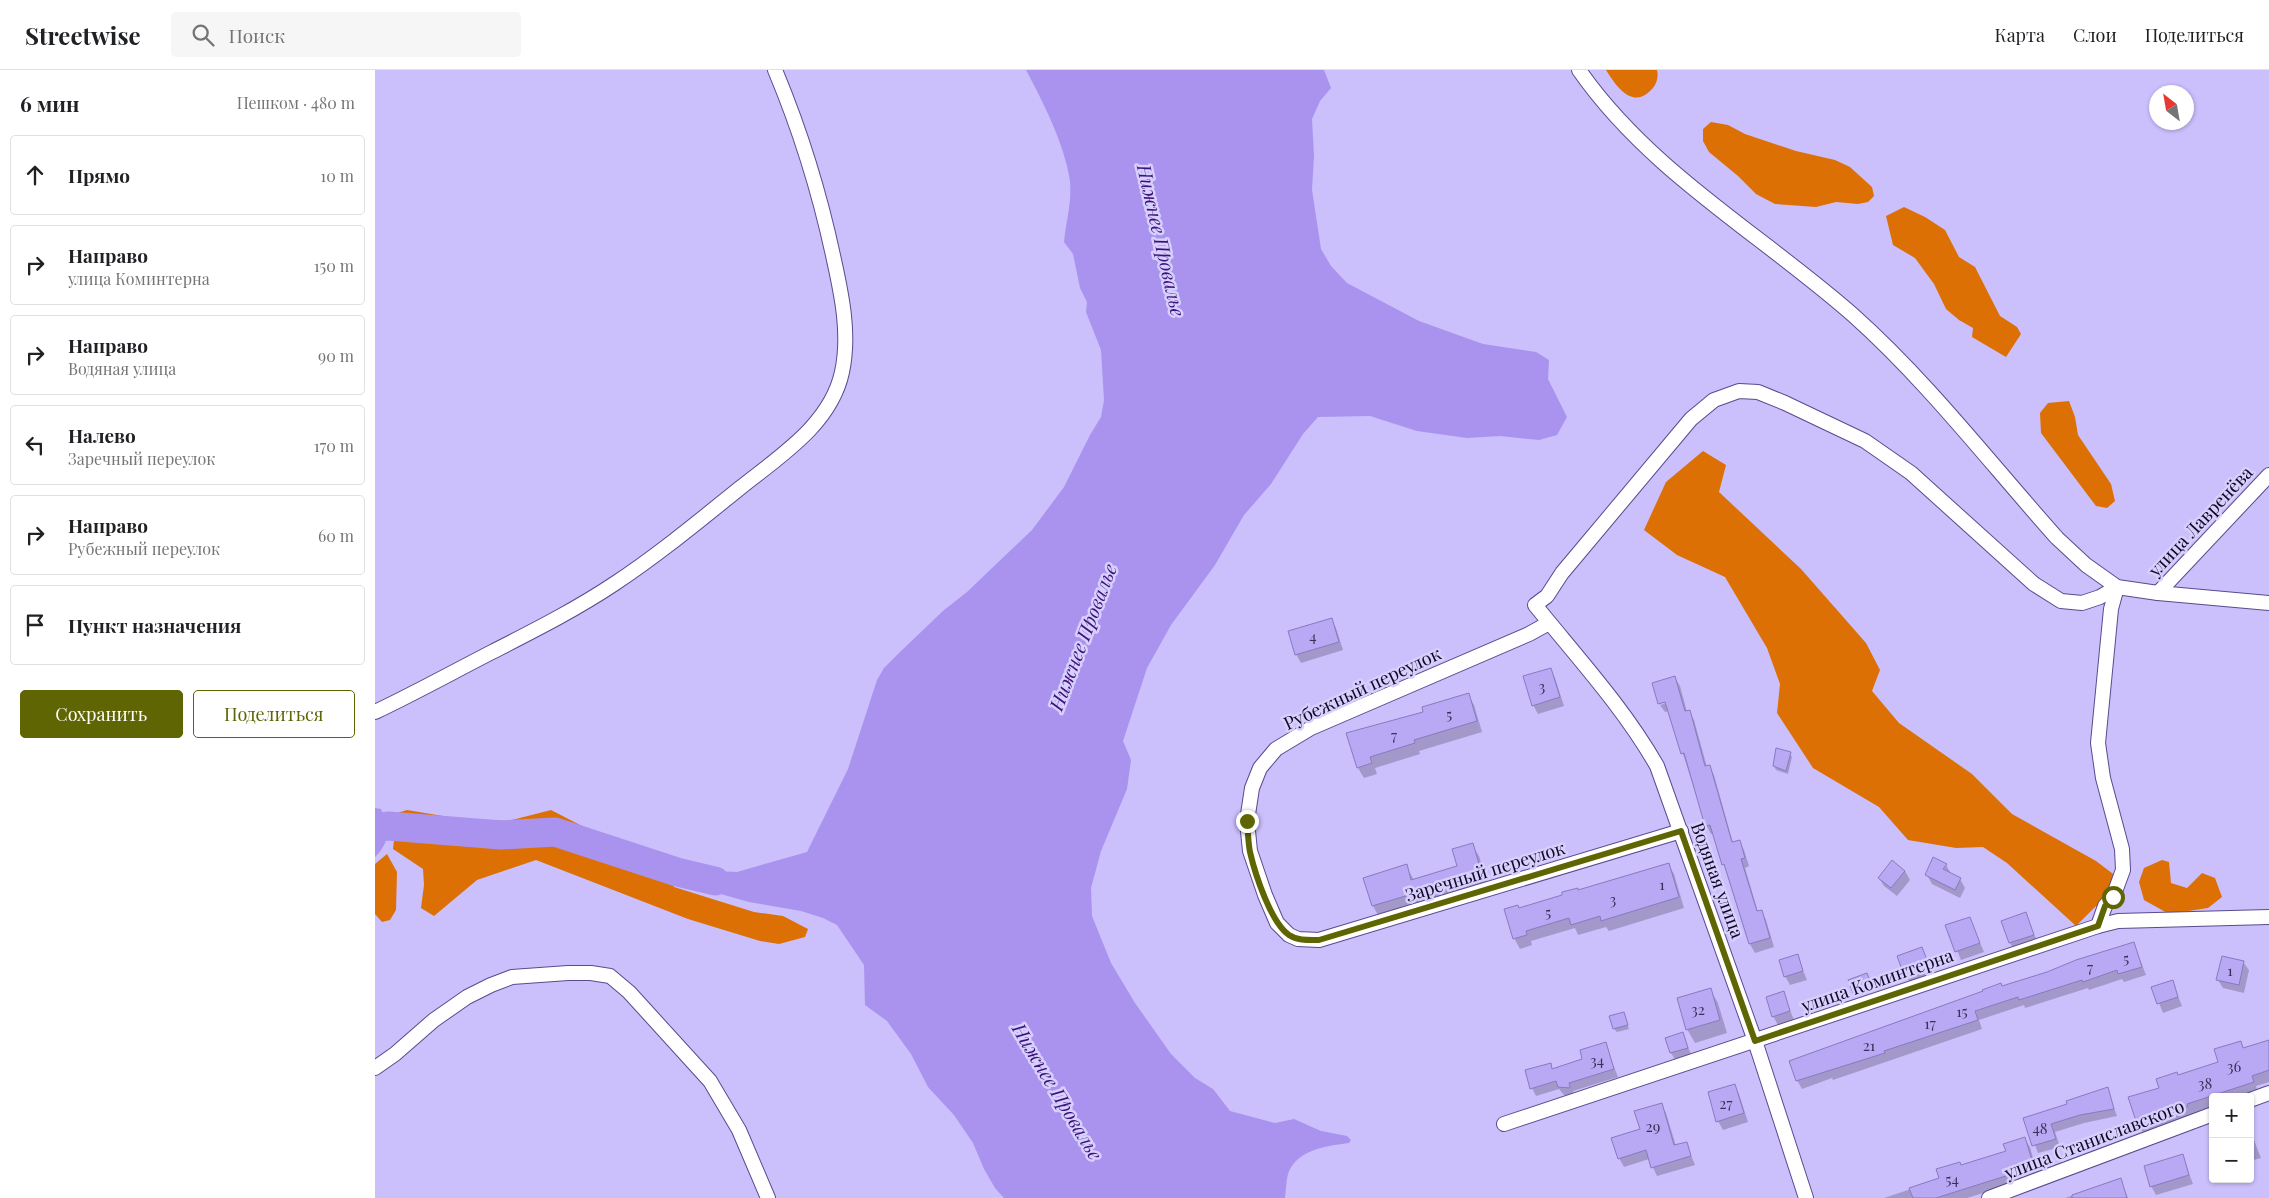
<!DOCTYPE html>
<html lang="ru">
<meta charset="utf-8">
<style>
body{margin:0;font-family:"Playfair Display",serif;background:#f6f6f6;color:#202124}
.controls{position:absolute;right:15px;bottom:15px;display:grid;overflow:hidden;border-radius:5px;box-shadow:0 1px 4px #0004}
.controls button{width:45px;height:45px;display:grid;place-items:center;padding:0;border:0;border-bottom:1px solid #e0e0e0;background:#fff;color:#202124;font:25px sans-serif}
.compass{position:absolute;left:1774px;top:15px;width:45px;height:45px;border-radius:50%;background:#fff;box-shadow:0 1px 4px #0004;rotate:329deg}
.stop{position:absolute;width:15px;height:15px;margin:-11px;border:4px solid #5f6502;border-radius:50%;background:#fff}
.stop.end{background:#5f6502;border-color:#fff;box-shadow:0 1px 5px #0008}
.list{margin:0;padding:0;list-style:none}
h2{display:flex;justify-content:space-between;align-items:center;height:65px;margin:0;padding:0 20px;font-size:21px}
h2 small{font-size:16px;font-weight:400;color:#757577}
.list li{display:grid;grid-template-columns:32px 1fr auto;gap:15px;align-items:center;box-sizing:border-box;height:80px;margin:0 10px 10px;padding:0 10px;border:1px solid #e0e0e0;border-radius:5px}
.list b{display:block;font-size:19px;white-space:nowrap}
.list p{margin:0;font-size:16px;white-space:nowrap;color:#757577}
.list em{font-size:16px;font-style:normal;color:#757577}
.actions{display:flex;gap:10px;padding:15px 20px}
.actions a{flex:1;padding:11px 0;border:1px solid #5f6502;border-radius:5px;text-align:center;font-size:18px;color:#5f6502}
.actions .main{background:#5f6502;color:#fff}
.icon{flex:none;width:28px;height:28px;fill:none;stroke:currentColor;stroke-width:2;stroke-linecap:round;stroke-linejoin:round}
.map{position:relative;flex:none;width:1894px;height:1128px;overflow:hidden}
header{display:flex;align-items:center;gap:30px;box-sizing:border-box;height:70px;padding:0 25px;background:#fff;border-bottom:1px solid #e0e0e0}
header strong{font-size:24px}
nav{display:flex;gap:28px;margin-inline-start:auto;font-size:18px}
.search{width:350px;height:45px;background:#f6f6f6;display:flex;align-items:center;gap:12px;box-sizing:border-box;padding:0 18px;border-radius:5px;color:#757577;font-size:19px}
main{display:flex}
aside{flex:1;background:#fff}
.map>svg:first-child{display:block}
</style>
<header>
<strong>Streetwise</strong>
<div class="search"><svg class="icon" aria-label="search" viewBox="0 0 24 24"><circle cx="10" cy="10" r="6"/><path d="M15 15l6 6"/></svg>Поиск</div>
<nav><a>Карта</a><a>Слои</a><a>Поделиться</a></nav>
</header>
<main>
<aside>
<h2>6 мин<small>Пешком · 480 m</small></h2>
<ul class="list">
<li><svg class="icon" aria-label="ahead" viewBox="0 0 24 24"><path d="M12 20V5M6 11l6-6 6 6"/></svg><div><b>Прямо</b></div><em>10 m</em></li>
<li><svg class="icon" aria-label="right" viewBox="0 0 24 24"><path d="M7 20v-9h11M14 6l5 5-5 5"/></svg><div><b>Направо</b><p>улица Коминтерна</p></div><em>150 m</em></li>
<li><svg class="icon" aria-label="right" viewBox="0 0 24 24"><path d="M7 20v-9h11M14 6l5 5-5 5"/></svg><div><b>Направо</b><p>Водяная улица</p></div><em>90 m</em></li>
<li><svg class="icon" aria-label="left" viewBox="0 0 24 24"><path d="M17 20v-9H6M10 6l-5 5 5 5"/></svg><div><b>Налево</b><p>Заречный переулок</p></div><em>170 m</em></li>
<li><svg class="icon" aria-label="right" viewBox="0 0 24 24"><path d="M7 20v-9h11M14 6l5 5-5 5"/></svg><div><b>Направо</b><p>Рубежный переулок</p></div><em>60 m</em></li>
<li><svg class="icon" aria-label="arrive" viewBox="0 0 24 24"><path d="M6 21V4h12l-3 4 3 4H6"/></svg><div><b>Пункт назначения</b></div></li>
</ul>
<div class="actions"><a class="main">Сохранить</a><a>Поделиться</a></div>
</aside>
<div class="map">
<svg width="1894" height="1128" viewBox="0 0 1894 1128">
<rect width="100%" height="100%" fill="#cbbffc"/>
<g fill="#dc7004">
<path d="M1231 0H1282C1284 8 1281 16 1275 21 1257 39 1241 16 1231 0Z"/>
<path d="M1336 52 1353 55 1370 64 1421 81 1460 90 1475 97 1497 117 1499 126 1493 132 1483 134 1461 132 1441 137 1400 134 1381 124 1363 106 1334 82 1328 71V59Z"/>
<path d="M1529 137 1550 147 1570 160 1584 187 1600 197 1625 246 1642 257 1646 264 1631 287 1597 267 1598 258 1584 250 1571 239 1559 214 1540 188 1518 175 1511 146Z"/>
<path d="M1694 331 1700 347 1703 365 1736 414 1740 431 1732 438 1721 436 1666 363 1665 343 1673 333Z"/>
<path d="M1328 381 1351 395 1344 422 1426 499 1491 573 1505 600 1497 621 1524 653 1597 704 1637 744 1721 791 1750 813 1720 837 1701 856 1632 793 1608 777 1581 778 1533 770 1504 737 1438 698 1402 643 1405 614 1392 578 1350 507 1302 485 1269 460 1291 412Z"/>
<path d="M32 740 86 749 133 751 176 740 205 755 282 786 299 817 379 842 408 846 433 859 430 867 404 874 385 871 313 849 161 790 102 810 59 846 46 838 49 815 48 799 18 779 22 743Z"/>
<path d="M12 784 22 802 21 840 15 850 7 852 0 844V794Z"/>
<path d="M1787 790 1794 792 1796 813 1812 818 1827 803 1840 808 1847 827 1833 838 1794 844 1769 830 1764 812 1769 798Z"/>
</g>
<g fill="#a993ee">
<path d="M651 0H949L956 18 945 31 937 49 939 86 937 120 946 179 956 196 972 213 1044 251 1108 274 1161 282 1174 290 1173 309 1192 347 1182 365 1164 370 1125 366 1092 368 1042 361 995 346 943 347 928 364 896 414 869 445 840 495 796 555 772 598 748 671 756 690 752 719 726 781 716 818 717 846 736 893 760 933 796 984 820 1008 838 1019 855 1041 900 1053 919 1049 946 1061 972 1066 976 1070 974 1073C952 1076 922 1079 913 1104 911 1111 911 1120 910 1128H629L620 1118 609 1099 598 1073 579 1045 553 1017 536 984 512 951 490 935 489 895 462 855 448 848 426 841 374 832 307 813 302 802 312 795 339 801 362 802 432 782 473 699 502 610 509 598 525 582 569 540 592 522 657 460 689 417 715 365 726 347 729 330 726 280 711 242 712 232 705 218 698 184 689 172C691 152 697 132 695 111 690 75 668 32 651 0Z"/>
<path d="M0 738 6 739C14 759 16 771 0 787Z"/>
</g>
<g fill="#0003">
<path d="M956 549 961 558 968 580 926 593 921 584Z"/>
<path d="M1175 599 1180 608 1189 636 1163 644 1158 635Z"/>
<path d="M1300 608 1305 616 1312 642 1314 641 1319 650 1332 697 1334 696 1339 705 1358 773 1364 771 1369 780 1374 796 1370 798 1383 842 1386 841 1391 850 1399 877 1380 883 1375 874 1353 803 1348 794 1339 763 1336 764 1331 755 1294 641 1290 642 1285 635 1297 631 1296 629 1285 634 1279 614Z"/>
<path d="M1093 625 1099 635 1107 662 1044 681 1045 684 1000 698 1002 704 989 708 983 698 973 664 1050 643Z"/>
<path d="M1415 684 1417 687 1413 704 1401 700 1399 696Z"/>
<path d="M1097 775 1104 786 1113 816 1004 847 998 836 990 808 1031 796 1039 810 1083 797Z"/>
<path d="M1559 789 1571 795 1577 805 1585 809 1590 818 1585 828 1557 814 1552 805Z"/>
<path d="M1293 794 1299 804 1309 838 1234 861 1231 857 1203 865 1200 858 1156 871 1157 875 1145 879 1139 868 1144 839Z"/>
<path d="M1530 801 1535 810 1522 826 1509 816 1504 808Z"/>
<path d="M1650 843 1663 873 1640 881 1635 873Z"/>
<path d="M1594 848 1609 882 1586 890 1572 856Z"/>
<path d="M1759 874 1771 905 1749 912 1747 909 1714 920 1713 918 1650 938 1649 935 1604 950 1607 959 1458 1010 1457 1008 1427 1019 1422 1010 1627 918Z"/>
<path d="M1546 878 1559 907 1536 916 1523 887Z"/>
<path d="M1422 886 1432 910 1415 915 1410 906Z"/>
<path d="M1868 892 1874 900 1869 923 1848 918 1843 910Z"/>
<path d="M1494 909 1498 920 1482 926 1475 911Z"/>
<path d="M1797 911 1807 936 1788 943 1778 918Z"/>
<path d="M1335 919 1343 933 1352 963 1320 973 1312 959Z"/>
<path d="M1408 923 1419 950 1403 955 1398 946Z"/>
<path d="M1249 943 1254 959 1242 962 1239 959Z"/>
<path d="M1308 964 1317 987 1301 991 1296 983Z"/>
<path d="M1894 971V1012L1881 1016 1883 1023 1872 1027H1838V1039L1769 1064 1763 1053 1785 1019 1803 1006 1844 993 1865 972 1869 979Z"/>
<path d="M1230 974 1243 1007 1198 1021 1199 1025H1189L1184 1019 1161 1026 1157 1018 1175 994 1178 1000 1209 990Z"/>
<path d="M1359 1015 1364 1024 1373 1052 1348 1060 1343 1051Z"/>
<path d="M1732 1019 1742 1046 1709 1053 1680 1062 1685 1077 1663 1083 1650 1049 1694 1035Z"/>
<path d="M1286 1034 1291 1043 1301 1076 1311 1073 1320 1095 1282 1106 1274 1089 1249 1097 1244 1088Z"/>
<path d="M1875 1060 1886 1088 1875 1091Z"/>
<path d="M1650 1069 1655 1077 1663 1106 1592 1128H1509L1566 1109 1586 1096 1632 1082Z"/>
<path d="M1807 1085 1818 1114 1781 1125 1776 1116Z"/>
<path d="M1745 1109 1753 1128H1690Z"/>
</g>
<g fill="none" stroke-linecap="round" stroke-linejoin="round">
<path stroke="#a993ee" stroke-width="29" d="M0 758 13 756 126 765 180 762 302 802 340 811"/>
</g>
<g fill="#b9a9f4" stroke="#8979c0">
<path d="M957 548 964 572 920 585 913 561Z"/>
<path d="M1176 598 1185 627 1157 636 1148 606Z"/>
<path d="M1300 606 1310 641 1315 640 1330 696 1335 695 1357 772 1365 770 1370 788 1366 789 1382 841 1387 840 1395 868 1374 874 1349 794 1347 795 1335 755 1330 756 1309 683 1306 684 1290 632 1283 634 1277 613Z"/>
<path d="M1094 623 1102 651 1039 670 1040 673 995 687 997 693 982 698 971 663 1048 642 1047 637Z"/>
<path d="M1401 678 1416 682 1411 701 1398 696Z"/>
<path d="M1098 773 1107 804 1074 814 1075 817 1048 825 1047 821 997 836 988 808 1032 794 1036 810 1082 796 1077 779Z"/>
<path d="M1558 787 1572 794 1568 799 1586 808 1580 820 1550 805Z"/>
<path d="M1517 790 1530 801 1516 818 1503 808Z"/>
<path d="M1294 793 1304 827 1226 851 1225 846 1196 855 1194 848 1151 861 1152 865 1138 869 1129 839 1143 835 1144 838 1187 825V822L1203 818V820Z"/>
<path d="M1651 842 1659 865 1634 873 1626 851Z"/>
<path d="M1595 847 1605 873 1580 882 1570 855Z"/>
<path d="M1759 872 1767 897 1743 904 1742 900 1708 912 1707 910 1644 930 1643 927 1600 941 1603 950 1509 981 1510 983 1421 1011 1414 991 1608 921 1607 920 1626 913 1627 916 1672 902 1701 890Z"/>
<path d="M1547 877 1555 898 1530 908 1522 886Z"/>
<path d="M1423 884 1428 901 1409 907 1404 890Z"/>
<path d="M1847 886 1869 891 1864 915 1841 910Z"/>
<path d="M1492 903 1497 916 1478 923 1473 910Z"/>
<path d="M1798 910 1803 927 1782 934 1776 917Z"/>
<path d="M1336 918 1345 950 1311 960 1302 928Z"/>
<path d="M1409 921 1415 941 1397 947 1391 927Z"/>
<path d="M1249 942 1253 955 1238 959 1234 946Z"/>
<path d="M1308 962 1313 978 1295 983 1290 968Z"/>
<path d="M1894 970V1000L1877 1006 1879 1012 1812 1034 1813 1036 1762 1054 1753 1027 1784 1018 1781 1009 1802 1002 1803 1005 1843 992 1839 979 1866 971 1868 978Z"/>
<path d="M1231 972 1239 999 1194 1013 1195 1018 1183 1017 1181 1011 1155 1019 1150 1000 1176 993 1177 999 1207 989 1205 980Z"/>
<path d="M1360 1014 1369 1043 1341 1052 1333 1022Z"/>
<path d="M1733 1017 1739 1039 1705 1045 1676 1054 1681 1069 1657 1076 1648 1048 1692 1034 1691 1031Z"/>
<path d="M1287 1033 1299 1075 1312 1072 1316 1086 1276 1098 1271 1080 1243 1089 1236 1068 1265 1059 1259 1041Z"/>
<path d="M1650 1067 1659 1097 1561 1128H1538L1534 1118 1564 1108 1561 1099 1585 1092 1586 1095 1631 1081 1628 1074Z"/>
<path d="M1808 1084 1814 1105 1775 1117 1769 1096Z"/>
<path d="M1746 1108 1752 1128H1697V1125Z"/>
</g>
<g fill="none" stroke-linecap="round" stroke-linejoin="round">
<defs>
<g id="street">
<path d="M1204 0C1275 102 1386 164 1478 245 1553 312 1615 393 1682 468L1711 495 1742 517 1783 523 1894 533"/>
<path d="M1783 523 1894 405"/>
<path d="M1174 553 1154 564 936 658 901 679 885 698 877 718 872 751 875 781 890 825 902 853 914 865 923 869 944 870 1306 761"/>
<path d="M0 642C40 623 78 602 117 582 158 561 200 540 239 514 283 485 324 451 365 418 405 386 456 354 467 302 475 265 467 226 459 190 445 124 426 62 400 0"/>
<path d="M1723 856 1730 836 1738 827 1748 800 1747 779 1728 708 1723 673 1736 539 1742 517"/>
<path d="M0 998 20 984 59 950 92 927 116 915 137 907 193 903H216L235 906 254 922 335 1011 364 1060 393 1128"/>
<path d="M1875 1030 1894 1023"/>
<path d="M1129 1054 1723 856 1743 851 1894 847"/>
<path d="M1431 1128 1380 971 1282 696C1249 638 1202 587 1160 535L1172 526 1187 503 1316 349 1339 330 1364 321 1383 322 1410 333 1490 371 1536 403 1659 514 1686 531 1707 533 1725 527 1742 517"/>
<path d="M1614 1128 1838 1044"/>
</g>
</defs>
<use href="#street" stroke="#5b4a8d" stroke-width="16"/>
<use href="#street" stroke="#fff" stroke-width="14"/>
</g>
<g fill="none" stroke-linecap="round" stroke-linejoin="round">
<path stroke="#5f6502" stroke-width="6" d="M872 751C873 761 873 772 875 782 880 804 896 853 914 865 923 871 934 870 944 870L1306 761 1380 971 1723 856 1730 836 1738 827"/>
</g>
<g text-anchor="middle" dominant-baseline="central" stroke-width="5" stroke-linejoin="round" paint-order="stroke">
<g font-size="15" fill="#3a3056">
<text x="938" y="566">4</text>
<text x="1167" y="616">3</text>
<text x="1074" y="644">5</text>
<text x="1019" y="665">7</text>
<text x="1287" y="814">1</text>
<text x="1238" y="829">3</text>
<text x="1173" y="842">5</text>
<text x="1751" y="888">5</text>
<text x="1715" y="897">7</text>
<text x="1855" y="900">1</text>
<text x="1323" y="939">32</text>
<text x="1587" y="941">15</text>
<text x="1555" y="953">17</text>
<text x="1494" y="975">21</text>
<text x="1222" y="990">34</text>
<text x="1859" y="996">36</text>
<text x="1830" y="1013">38</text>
<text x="1351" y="1033">27</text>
<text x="1278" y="1056">29</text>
<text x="1665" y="1058">48</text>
<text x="1577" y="1109">54</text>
</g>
<g font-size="18" fill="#0f0721" stroke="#d7cffd">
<text transform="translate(1825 451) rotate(-47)">улица Лавренёва</text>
<text transform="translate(987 618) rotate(-25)">Рубежный переулок</text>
<text transform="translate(1110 801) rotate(-17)">Заречный переулок</text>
<text transform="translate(1343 810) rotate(70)">Водяная улица</text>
<text transform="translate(1502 910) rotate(-19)">улица Коминтерна</text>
<text transform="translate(1719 1069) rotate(-21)">улица Станиславского</text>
</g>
<g font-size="19" font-style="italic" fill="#3b1278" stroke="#d7cffd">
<text transform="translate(787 170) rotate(77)">Нижнее Провалье</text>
<text transform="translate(707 567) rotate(-69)">Нижнее Провалье</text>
<text transform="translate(683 1021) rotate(59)">Нижнее Провалье</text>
</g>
</g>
</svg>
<div class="controls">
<button>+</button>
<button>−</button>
</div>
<svg class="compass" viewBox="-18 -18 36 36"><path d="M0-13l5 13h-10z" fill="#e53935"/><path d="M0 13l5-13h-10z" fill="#757577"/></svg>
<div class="stop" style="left:1738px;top:827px"></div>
<div class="stop end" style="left:872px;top:751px"></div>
</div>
</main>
